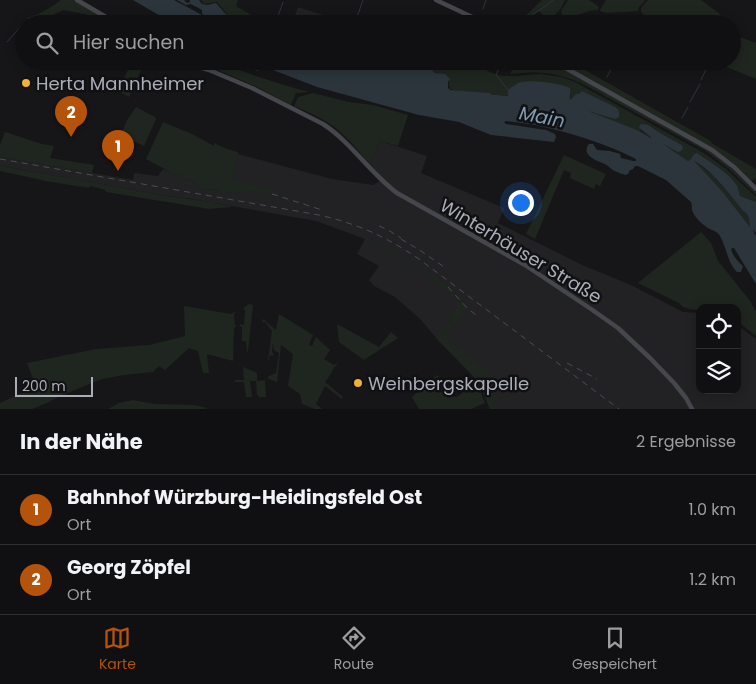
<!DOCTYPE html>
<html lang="de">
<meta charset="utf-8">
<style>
body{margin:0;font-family:Poppins,sans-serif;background:#19191b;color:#f1f3f6}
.controls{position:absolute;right:15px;bottom:15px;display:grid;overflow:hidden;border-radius:10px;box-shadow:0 2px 12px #0003}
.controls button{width:45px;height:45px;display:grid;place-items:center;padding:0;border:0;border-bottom:1px solid #303032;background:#101012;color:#f1f3f6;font:25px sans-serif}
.scale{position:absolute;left:15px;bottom:12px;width:78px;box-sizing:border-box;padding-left:5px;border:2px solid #a8adb8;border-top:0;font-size:14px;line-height:18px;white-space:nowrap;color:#a8adb8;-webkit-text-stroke:4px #111113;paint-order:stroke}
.you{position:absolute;left:520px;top:202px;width:18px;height:18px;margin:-12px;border:4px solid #fff;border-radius:50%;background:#1a73e8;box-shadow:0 0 0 8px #1a73e833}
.badge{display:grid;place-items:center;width:32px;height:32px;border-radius:50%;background:#b45309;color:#fff;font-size:16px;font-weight:700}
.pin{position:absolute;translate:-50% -41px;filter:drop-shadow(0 1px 2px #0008)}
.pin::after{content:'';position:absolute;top:26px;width:18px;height:15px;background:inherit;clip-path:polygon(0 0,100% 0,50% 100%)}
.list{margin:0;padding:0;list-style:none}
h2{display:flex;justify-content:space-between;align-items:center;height:65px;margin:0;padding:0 20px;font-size:21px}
h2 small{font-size:16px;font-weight:400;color:#9c9d9f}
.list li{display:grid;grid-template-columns:32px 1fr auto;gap:15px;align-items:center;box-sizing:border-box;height:70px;padding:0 20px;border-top:1px solid #303032}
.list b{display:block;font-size:19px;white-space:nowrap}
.list p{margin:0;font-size:16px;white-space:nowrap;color:#9c9d9f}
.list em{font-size:16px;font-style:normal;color:#9c9d9f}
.icon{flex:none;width:28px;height:28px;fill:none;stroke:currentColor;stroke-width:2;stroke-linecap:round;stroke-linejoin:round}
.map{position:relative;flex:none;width:756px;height:409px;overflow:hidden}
.search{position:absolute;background:#101012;box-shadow:0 2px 12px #0003;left:15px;right:15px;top:15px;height:55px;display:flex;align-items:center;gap:12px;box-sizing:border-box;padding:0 18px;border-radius:28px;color:#9c9d9f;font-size:19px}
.sheet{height:205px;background:#101012}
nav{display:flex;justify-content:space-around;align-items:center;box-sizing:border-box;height:70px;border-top:1px solid #303032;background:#101012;font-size:14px;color:#9c9d9f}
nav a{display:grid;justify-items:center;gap:2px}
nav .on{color:#b45309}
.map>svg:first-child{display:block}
</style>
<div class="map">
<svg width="756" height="409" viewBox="0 0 756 409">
<rect width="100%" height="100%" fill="#161618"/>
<g fill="#222225">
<path d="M298 7 351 24H292Z"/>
<path d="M380 141 427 156 421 173 504 208 498 223 582 265 631 285 683 312 700 313V390H737V325L756 339V409H490L480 385 473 376 437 339 420 319 395 297 374 286 369 280 379 266 357 254 365 239 316 221 192 199 161 195 81 180H77L75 178 49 175 47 174 23 170 0 165V157L133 180 134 173 158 176 163 169 192 180 200 188 221 191 234 153 332 179 373 185 380 181V176L370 164Z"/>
</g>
<g fill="#1e261f">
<path d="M61 0H74L115 24H104L90 15 63 10 34 24H29L27 18C40 14 50 8 61 0Z"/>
<path d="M201 0H238L236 6 258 19V24C231 24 234 22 217 2L204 4Z"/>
<path d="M542 0H565L560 10 549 20 539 11 527 19 524 22 520 21Z"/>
<path d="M568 0H589L599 7 598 10 589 11 563 20 561 11Z"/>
<path d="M606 0H644L645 1 639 7 638 11 606 13 600 11V10Z"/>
<path d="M648 0H701L720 14 716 24H653L641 12V8Z"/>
<path d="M732 34 756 43V79L712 61H732Z"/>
<path d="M132 61H145L129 97 118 91Z"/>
<path d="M216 61C246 73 277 84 309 92L296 93 291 105 257 87 213 68Z"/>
<path d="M422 61H468L492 73 503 76H517L540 74 562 77 575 82 704 153 726 169 756 197V202L740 196C739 192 738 187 736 184 729 173 709 161 697 153L694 154 690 160 688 161 663 144 682 145 662 134 648 125 640 130 652 137 651 138 637 130 593 114 594 112 615 119 579 94H576L570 100V88C554 81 536 83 518 83L513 86 508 92V96C503 96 497 94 492 95L489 93 459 91 450 89 449 85V80C444 72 442 76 435 72 430 70 427 64 422 61Z"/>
<path d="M529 61H551L699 144 722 159 756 192V195L728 168 706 151 585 85C556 72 542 71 510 74L514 66 524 70Z"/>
<path d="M555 61H569L709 140 713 144 756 169V179L751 181 730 161Z"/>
<path d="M313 93 349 102 373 105 408 115 398 146 380 141 370 164C359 152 349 139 337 129 324 119 309 112 294 106L298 97Z"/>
<path d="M136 107 155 117 156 119 144 146 127 138 128 135 122 132 127 120Z"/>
<path d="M163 122 192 134 214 146V143L227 149 238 152 232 179C249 183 263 188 280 192L278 196 252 191 222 193 221 191 199 188 192 180 172 173 146 159Z"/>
<path d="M5 132 42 144 54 146 50 158 94 165 92 173 0 157V145Z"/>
<path d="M564 155 606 174 600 186 596 184 594 189 570 178 571 173 564 170 535 239 526 234Z"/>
<path d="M693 161C710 168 731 196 743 211 749 213 750 222 750 227L722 191Z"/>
<path d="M0 165 22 170 47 174 49 175 75 178 77 180H81L161 195 211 202 214 203 231 206V207L209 209 106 192 105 190 90 186 89 188 46 181 0 171Z"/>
<path d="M701 232 711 243 718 261 751 302 752 305 742 317 752 305 756 311V336L737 321V308H700V310C692 309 684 310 679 303L638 283Z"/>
<path d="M369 238 420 267 447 285 468 308 446 335V338L493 376 484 387 488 390 489 389 492 390 491 392 499 398 495 403 496 405 500 409H490L480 385 473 376 437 339 452 320 449 318 460 303 422 271 368 240Z"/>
<path d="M249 304 253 305 248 351 247 352 246 341H242V327L240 326V324L244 325 245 310 243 308Z"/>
<path d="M184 306 231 314 236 311 234 316 235 325 237 326 234 328 233 361 207 354 209 373H203L198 351 189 348 165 370 159 366 153 372 124 375 102 379 60 396 47 403 32 409H0V403L36 386 27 363 96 349 149 345 185 336Z"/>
<path d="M279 314 313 335 309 345 312 346 316 337 330 350 324 359 334 365 338 362 332 371V372L326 381 325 382 343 397 342 399 325 386 316 404 322 409H315L302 404 300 394 288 386 293 354 281 345 277 382 267 378 269 376 276 373 279 353 274 350 273 342 272 352 274 355 273 356 270 355 269 360H268L272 331 265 322H262L263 319 276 330Z"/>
<path d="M337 324 379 347 391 332 398 338 364 360 339 342Z"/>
<path d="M243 367 257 373V381L265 380 266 397H259L257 394 256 381H250L252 397H246L244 382H235V380H244Z"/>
<path d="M437 375 444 382 453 397H457L475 383 478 386 485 403 471 409H419L412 397Z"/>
<path d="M133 400 154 404 194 405 208 408 204 409H108L119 403Z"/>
</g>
<g fill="#2c353c" fill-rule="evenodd">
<path d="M133 0H174L219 24H174Z"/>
<path d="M177 0H184L187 3 190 2V0H199L202 4 207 5 216 3 232 21 236 24H225L223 22 222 23 202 14V10L191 4 186 5Z"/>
<path d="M239 61H313L330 66 332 64 330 61H390V63L393 68H399L402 65 422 66 400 61H421L427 65 435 73 445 74 450 79 448 82V88L450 90 490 93 492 95C497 94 502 96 508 96V90C511 88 514 85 518 83 529 79 559 83 570 88 571 92 569 96 570 100L576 94H579L582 91 615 107C620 110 619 112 619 117L615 119 588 111 637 130 651 138V137L639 128 640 125 642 124 648 125 662 134 682 145 683 148 681 151 678 152 663 144 688 161 690 160 694 154 697 153C709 161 729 173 736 184 738 187 739 192 740 196L756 202V233L753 230V231L756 236V284L734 248H733L731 249C733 256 737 261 743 266L741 272H737C727 262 727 248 720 236 717 231 713 231 708 228 702 224 694 217 692 210 692 207 692 205 691 202L666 180 638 166H635L633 169 629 171V173L626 175C623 174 618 173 615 171 611 170 609 166 605 164 597 161 580 155 589 144H593L597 150 610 151 620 154 621 158 633 161H636V159C609 145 578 135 548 128 534 124 520 123 506 121L504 122 506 124 546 130 555 134 556 137 554 142 491 135 459 122 419 115 317 87 252 62V63L260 68 257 71 239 64ZM694 161C711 169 731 196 743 211 750 214 749 221 750 227L722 191Z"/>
</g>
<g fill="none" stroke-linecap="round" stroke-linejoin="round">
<g stroke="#2c353c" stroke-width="1">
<path d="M483 9 486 0"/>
<path d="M277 19 283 2"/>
<path d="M356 20 363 0"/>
<path d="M274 24 275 22"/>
<path d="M523 24C530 14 544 9 553 0"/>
<path d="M7 42 22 25"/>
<path d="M502 61 496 75 508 90"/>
<path d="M607 77 615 61"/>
<path d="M701 80 709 63"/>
<path d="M690 102 700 84"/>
<path d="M682 118 688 107"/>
</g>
<g stroke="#45474d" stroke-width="4.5">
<path d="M77 0 118 24"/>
<path d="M436 0 487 24"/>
<path d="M181 61 209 70 252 88 323 124C352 143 370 173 397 193L525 265 591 309 618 328 650 358 674 383 686 398 692 409"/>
<path d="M553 61 712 150 734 167 756 189"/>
</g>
<g stroke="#4a4c52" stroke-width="1" stroke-dasharray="6 5" stroke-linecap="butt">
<path d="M0 159 319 215C358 224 385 236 419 259L619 409"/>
<path d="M272 194 322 210"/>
<path d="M379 226 388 230 401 238"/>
<path d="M401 239 421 251 447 269"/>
<path d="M448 287 468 309 479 317"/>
<path d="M567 363 597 379"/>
</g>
</g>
<g fill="#f2b134" stroke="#111113" stroke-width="2">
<circle cx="26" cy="83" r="5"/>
<circle cx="358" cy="383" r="5"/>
</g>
<g text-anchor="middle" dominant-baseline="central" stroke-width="5" stroke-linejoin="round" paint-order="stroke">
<g font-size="18" fill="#a8adb8" stroke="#111113" text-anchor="start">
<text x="36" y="83">Herta Mannheimer</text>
<text x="368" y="383">Weinbergskapelle</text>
</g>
<g font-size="18" fill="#a8adb8" stroke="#111113">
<text transform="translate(521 251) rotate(31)">Winterhäuser Straße</text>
</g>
<g font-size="19" font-style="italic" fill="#7f9bb3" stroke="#111113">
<text transform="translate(542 117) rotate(11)">Main</text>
</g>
</g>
</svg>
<div class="controls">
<button><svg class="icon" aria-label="locate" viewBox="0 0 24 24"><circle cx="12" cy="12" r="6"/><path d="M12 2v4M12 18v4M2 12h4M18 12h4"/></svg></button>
<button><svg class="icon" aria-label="layers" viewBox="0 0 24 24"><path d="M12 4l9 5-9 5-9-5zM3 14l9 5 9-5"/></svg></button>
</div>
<div class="scale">200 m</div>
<div class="you"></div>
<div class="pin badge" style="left:118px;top:171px">1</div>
<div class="pin badge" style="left:71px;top:137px">2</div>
<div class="search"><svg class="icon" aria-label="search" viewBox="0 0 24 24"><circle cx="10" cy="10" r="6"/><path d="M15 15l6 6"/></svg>Hier suchen</div>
</div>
<section class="sheet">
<h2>In der Nähe<small>2 Ergebnisse</small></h2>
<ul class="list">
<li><span class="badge">1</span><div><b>Bahnhof Würzburg-Heidingsfeld Ost</b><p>Ort</p></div><em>1.0 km</em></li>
<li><span class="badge">2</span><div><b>Georg Zöpfel</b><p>Ort</p></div><em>1.2 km</em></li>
</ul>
</section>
<nav>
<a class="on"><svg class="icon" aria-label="map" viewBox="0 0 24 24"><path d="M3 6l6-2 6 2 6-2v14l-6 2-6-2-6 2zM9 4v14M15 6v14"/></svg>Karte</a>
<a><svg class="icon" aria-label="directions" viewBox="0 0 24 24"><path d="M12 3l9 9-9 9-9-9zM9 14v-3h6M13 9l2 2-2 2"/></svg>Route</a>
<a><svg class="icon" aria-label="saved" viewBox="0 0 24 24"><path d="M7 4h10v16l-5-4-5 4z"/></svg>Gespeichert</a>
</nav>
